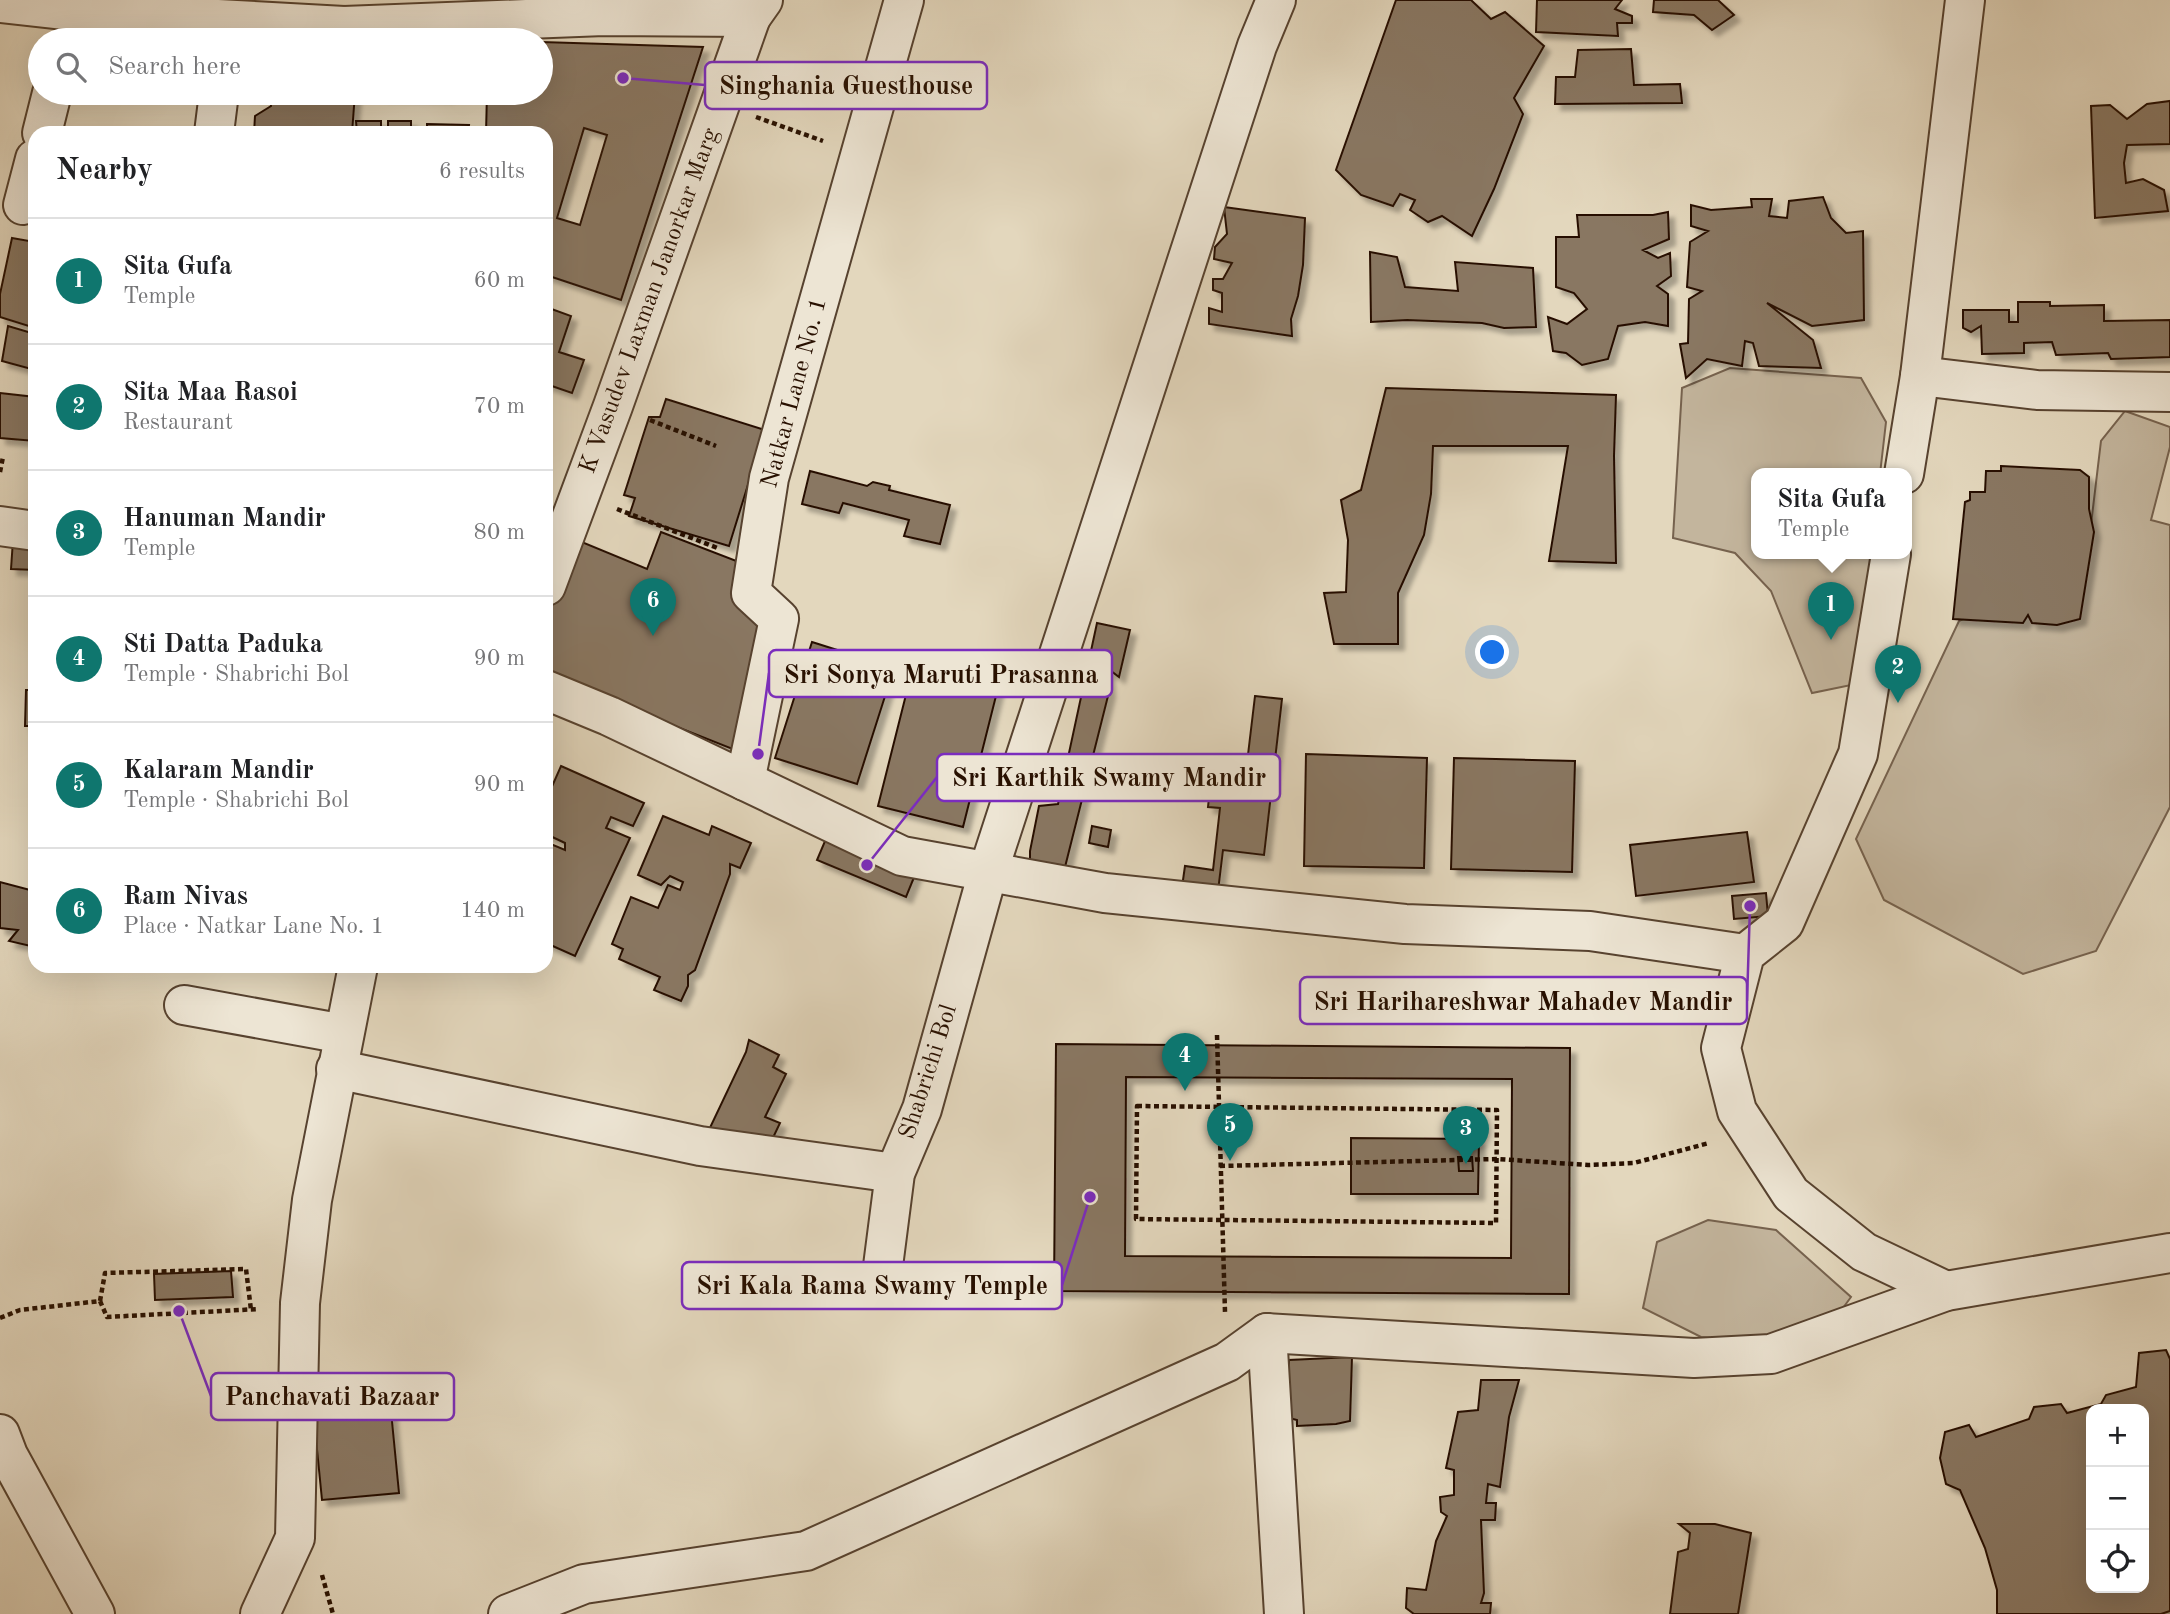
<!DOCTYPE html>
<meta charset="utf-8">
<style>
body{margin:0;font-family:"Old Standard TT",serif;background:#f2f2f2;color:#202124}
.controls{position:absolute;right:21px;bottom:21px;display:grid;overflow:hidden;border-radius:14px;box-shadow:0 7px 28px #0002}
.controls button{width:63px;height:63px;display:grid;place-items:center;padding:0;border:0;border-bottom:2px solid #e0e0e0;background:#fff;color:#202124;font:35px sans-serif}
.you{position:absolute;left:1493px;top:653px;width:24px;height:24px;margin:-18px;border:5px solid #fff;border-radius:50%;background:#1a73e8;box-shadow:0 0 0 10px #1a73e833}
.badge{display:grid;place-items:center;width:46px;height:46px;border-radius:50%;background:#0f766e;color:#fff;font-size:23px;font-weight:700}
.pin{position:absolute;translate:-50% -58px;filter:drop-shadow(0 2px 4px #0008)}
.pin::after{content:'';position:absolute;top:37px;width:24px;height:21px;background:inherit;clip-path:polygon(0 0,100% 0,50% 100%)}
.popup{position:absolute;left:1751px;top:468px;width:161px;height:91px;box-sizing:border-box;display:grid;place-content:center;border-radius:14px;background:#fff;filter:drop-shadow(0 2px 5px #0005);font-size:23px;white-space:nowrap;color:#757577}
.popup b{font-size:26px;color:#202124}
.popup::after{content:'';position:absolute;left:50%;top:100%;margin-left:-14px;border:14px solid transparent;border-top-color:#fff}
.list{margin:0;padding:0;list-style:none}
h2{display:flex;justify-content:space-between;align-items:center;height:91px;margin:0;padding:0 28px;font-size:30px}
h2 small{font-size:23px;font-weight:400;color:#757577}
.list li{display:grid;grid-template-columns:46px 1fr auto;gap:21px;align-items:center;box-sizing:border-box;height:126px;padding:0 28px;border-top:2px solid #e0e0e0}
.list b{display:block;font-size:26px;white-space:nowrap}
.list p{margin:0;font-size:23px;white-space:nowrap;color:#757577}
.list em{font-size:23px;font-style:normal;color:#757577}
.icon{flex:none;width:38px;height:38px;fill:none;stroke:currentColor;stroke-width:2;stroke-linecap:round;stroke-linejoin:round}
.map{position:relative;flex:none;width:2170px;height:1614px;overflow:hidden}
.search{position:absolute;background:#fff;box-shadow:0 7px 28px #0002;left:28px;top:28px;width:525px;height:77px;display:flex;align-items:center;gap:18px;box-sizing:border-box;padding:0 24px;border-radius:38px;color:#757577;font-size:26px}
.panel{position:absolute;background:#fff;box-shadow:0 7px 28px #0002;left:28px;top:126px;width:525px;height:847px;border-radius:21px}
.map>svg:first-child{display:block}
</style>
<div class="map">
<svg width="2170" height="1614" viewBox="0 0 2170 1614">
<defs>
<filter id="shadow"><feDropShadow dx="6" dy="6" stdDeviation="2" flood-color="#0004"/></filter>
</defs>
<rect width="100%" height="100%" fill="#e3d7bd"/>
<filter id="stains"><feTurbulence type="fractalNoise" baseFrequency=".00286" numOctaves="4"/><feColorMatrix values="0 0 0 0 .2 0 0 0 0 .09 0 0 0 0 .02 0 0 0 .5 -.17"/></filter>
<radialGradient id="worn" r=".72"><stop offset=".6" stop-color="#630" stop-opacity="0"/><stop offset="1" stop-color="#630" stop-opacity=".3"/></radialGradient>
<g fill="#c3b59d" stroke="#76624e" stroke-width="2">
<path d="M1730 368 1861 378 1886 422 1880 474H1756V554H1872L1861 683 1812 693 1771 591 1735 553 1673 538 1682 388Z"/>
<path d="M2125 411 2170 427V447L2151 520 2170 525V807L2096 951 2023 974 1884 900 1856 839 1959 621 1997 602 2080 616 2101 441Z"/>
<path d="M1708 1220 1776 1230 1851 1297 1829 1327 1738 1341 1701 1337 1643 1308 1657 1242Z"/>
</g>
<g fill="#897762" stroke="#281000" stroke-width="2" fill-rule="evenodd" filter="url(#shadow)">
<path d="M1396 0H1471L1491 19 1505 12 1544 46 1514 98 1523 114 1494 189 1472 236 1442 216 1428 222 1410 210 1415 200 1400 194 1393 206 1361 195 1336 170Z"/>
<path d="M1537 0H1622L1615 9 1632 16V23H1617L1618 36 1536 32Z"/>
<path d="M1654 0H1718L1734 15 1712 30 1694 15 1653 12Z"/>
<path d="M541 42 703 47 621 300 546 275V133H486L487 93H541ZM584 128 607 135 580 225 557 218Z"/>
<path d="M1631 49 1634 85 1680 84 1682 103 1555 104 1556 77H1575L1578 50Z"/>
<path d="M270 93H355L352 133H254L255 116 271 106Z"/>
<path d="M382 93H448V96L382 95Z"/>
<path d="M2170 101V144L2127 145 2124 163 2126 183 2143 179 2164 190 2168 211 2095 218 2091 106 2110 105 2127 119 2147 104Z"/>
<path d="M356 121H381V127H388V121H411V133H357Z"/>
<path d="M427 124 469 125 468 133H427Z"/>
<path d="M1823 197 1831 218 1846 233 1863 231 1864 320 1812 326 1767 303 1813 340 1821 368 1759 366 1753 343 1745 341 1742 366 1707 359 1686 378 1680 344 1688 343 1689 299 1702 291 1687 287 1690 242 1708 231 1691 226V205L1711 210 1752 207 1751 199H1772L1769 216 1787 218 1789 201Z"/>
<path d="M1224 207 1305 218 1303 265 1298 296 1291 319 1292 336 1209 324V308L1222 312V293L1213 290V279H1223L1232 263 1214 259 1215 247 1227 234Z"/>
<path d="M1668 212 1669 239 1643 250 1658 258 1670 253 1671 276 1657 286 1668 294V326L1645 322 1618 326 1608 359 1582 365 1566 353 1553 351 1548 317 1567 324 1587 309 1574 293 1556 287V237H1579L1577 215H1653Z"/>
<path d="M12 238 35 242V328L0 317V294Z"/>
<path d="M1370 252 1397 257 1405 287 1458 291 1455 262 1533 268 1536 327 1504 328 1482 323 1407 320 1371 322Z"/>
<path d="M2018 302H2050V306L2104 305V321L2170 320V357L2111 359 2108 353 2056 355 2052 342 2024 343V353L1982 354 1981 326 1971 332 1963 328V310H2009V322H2018Z"/>
<path d="M546 307 571 316 559 352 584 360 572 393 546 384Z"/>
<path d="M8 326 35 334V370L2 361Z"/>
<path d="M1386 388 1616 395 1614 456 1616 563 1549 561 1568 446H1433L1431 494 1424 535 1398 593V644H1334L1324 593 1346 592 1348 540 1341 500 1361 490Z"/>
<path d="M0 393 35 397V441L0 438Z"/>
<path d="M666 399 765 430 729 546 629 516 635 498 624 495 649 417H660Z"/>
<path d="M2001 466 2080 470 2089 477V509L2094 532 2080 619 2057 625 2032 623 2028 615 2023 623 1953 619 1965 502 1970 500V492H1985L1986 471H2001Z"/>
<path d="M810 471 867 486 873 482 890 486 889 490 950 505 940 544 904 536 909 520 843 503 839 513 802 504Z"/>
<path d="M661 532 739 562 763 623 735 750 546 675V617L577 540 647 569Z"/>
<path d="M13 540 35 541V570L11 569Z"/>
<path d="M1097 623 1130 630 1119 677 1111 671 1108 675 1109 692 1063 875 1030 867V851L1039 806 1058 804Z"/>
<path d="M812 642 894 668 857 784 775 758Z"/>
<path d="M917 651 1002 672 963 827 878 806Z"/>
<path d="M26 690H35V726H25Z"/>
<path d="M1255 696 1282 699 1264 855 1223 850 1218 891 1182 887 1185 866 1213 870 1220 808 1208 807 1213 759 1247 763Z"/>
<path d="M1306 754 1427 758 1424 868 1304 866Z"/>
<path d="M1454 758 1575 761 1572 872 1451 869Z"/>
<path d="M561 766 644 803 633 826 611 817 606 828 630 838 575 956 546 943V842L565 850V843L546 834V800Z"/>
<path d="M663 816 709 835 712 826 751 843 740 868 730 864V874L695 970 688 975V986L681 1001 654 990 660 977 619 959 623 949 612 944 631 897 658 908 668 885 680 890 683 882 670 876 661 885 638 875Z"/>
<path d="M1092 826 1111 830 1108 847 1089 843Z"/>
<path d="M1747 832 1754 882 1636 896 1630 845Z"/>
<path d="M828 834 917 870 906 897 817 860Z"/>
<path d="M35 871V947L9 941 18 930 0 928V882L30 890Z"/>
<path d="M1766 893 1768 916 1734 919 1732 896Z"/>
<path d="M749 1040 779 1055 773 1067 786 1074 765 1117 780 1123 769 1146 707 1134 746 1052Z"/>
<path d="M1056 1044 1570 1048 1569 1294 1054 1291ZM1126 1077 1512 1079 1511 1258 1125 1256Z"/>
<path d="M1351 1138 1479 1139 1478 1194H1351Z"/>
<path d="M1458 1157H1472L1473 1171H1459Z"/>
<path d="M231 1271 233 1297 155 1300 154 1274Z"/>
<path d="M2166 1350 2170 1359V1611L2161 1614H1997V1590L1985 1548 1960 1490 1946 1484 1940 1458 1945 1432 1969 1425 1976 1437 2029 1419 2034 1407 2061 1404 2067 1413 2101 1404 2106 1395 2136 1387 2139 1353ZM2091 1409H2144V1588H2091Z"/>
<path d="M1352 1357 1350 1421 1336 1424 1297 1426V1420L1289 1418V1360Z"/>
<path d="M1481 1380H1519L1509 1417 1500 1487 1488 1484 1486 1503H1496L1495 1520H1481L1484 1593 1481 1603H1491L1490 1614H1414L1406 1608 1407 1588 1426 1590 1436 1541 1447 1516 1441 1512 1440 1497 1454 1495V1470L1446 1468 1458 1412 1478 1410Z"/>
<path d="M390 1401 399 1493 322 1500 313 1409Z"/>
<path d="M1679 1524H1715L1751 1533 1738 1614H1670L1678 1552 1688 1549 1690 1533Z"/>
</g>
<g fill="none" stroke-linecap="round" stroke-linejoin="round">
<defs>
<g id="minor">
<path d="M0 3 74 11 344 26 604 16 751 17 763 0"/>
<path d="M42 133 52 93"/>
<path d="M214 133 219 93"/>
<path d="M23 205 35 159"/>
<path d="M1920 376 2037 390 2170 392"/>
<path d="M1904 474 1920 376 1965 0"/>
<path d="M0 526 35 531"/>
<path d="M1891 554 1858 754 1784 923 1745 954 1721 1048 1737 1111 1791 1194 1864 1252 1946 1291"/>
<path d="M546 586 613 406 751 17"/>
<path d="M546 690 609 716 902 856 1105 893 1405 924 1590 931 1745 954"/>
<path d="M745 781 779 619 751 593 769 478 904 0"/>
<path d="M184 1005 344 1034"/>
<path d="M336 1069 700 1146 895 1173"/>
<path d="M882 1274 895 1173 922 1109 988 872 1257 46 1276 0"/>
<path d="M1267 1333 1284 1614"/>
<path d="M0 1434 8 1455 95 1614"/>
<path d="M260 1614 295 1538 300 1303 312 1200 358 966"/>
<path d="M508 1614 584 1584 806 1551 1227 1362 1267 1333 1694 1358 1771 1354 1946 1291 2170 1253"/>
</g>
</defs>
<use href="#minor" stroke="#57422f" stroke-width="42"/>
<g stroke="#281000" stroke-width="4.5" stroke-dasharray="5 3.5" stroke-linecap="butt">
<path d="M756 117 823 141"/>
<path d="M650 420 716 446"/>
<path d="M0 472 3 457"/>
<path d="M617 509 720 549"/>
<path d="M1217 1035 1225 1312"/>
<path d="M1137 1106 1497 1110 1496 1223 1136 1219Z"/>
<path d="M1220 1166 1497 1159 1588 1165 1634 1163 1709 1143"/>
<path d="M100 1301 105 1273 246 1269 251 1310"/>
<path d="M0 1318 20 1310 100 1301 107 1317 259 1309"/>
<path d="M322 1575 333 1614"/>
</g>
<use href="#minor" stroke="#ede5d4" stroke-width="38"/>
</g>
<g text-anchor="middle" dominant-baseline="central" stroke-width="5" stroke-linejoin="round" paint-order="stroke">
<g font-size="24" fill="#281000" stroke="#ede5d4">
<text transform="translate(650 301) rotate(-70)">K Vasudev Laxman Janorkar Marg</text>
<text transform="translate(795 393) rotate(-75)">Natkar Lane No. 1</text>
<text transform="translate(929 1072) rotate(-72)">Shabrichi Bol</text>
</g>
</g>
<path fill="none" stroke="#7b2cbf" stroke-width="2.5" d="M623 78L705 85M758 754L769 673M867 865L937 777M1750 906L1747 1001M1090 1197L1062 1285M179 1311L211 1396"/>
<g fill="#7b2cbf" stroke="#ede5d4" stroke-width="2.5">
<circle cx="623" cy="78" r="7"/>
<circle cx="758" cy="754" r="7"/>
<circle cx="867" cy="865" r="7"/>
<circle cx="1750" cy="906" r="7"/>
<circle cx="1090" cy="1197" r="7"/>
<circle cx="179" cy="1311" r="7"/>
</g>
<g fill="#ede5d4" stroke="#7b2cbf" stroke-width="2.5">
<rect x="705" y="62" width="282" height="47" rx="7"/>
<rect x="769" y="650" width="343" height="47" rx="7"/>
<rect x="937" y="754" width="343" height="47" rx="7"/>
<rect x="1300" y="977" width="447" height="47" rx="7"/>
<rect x="682" y="1262" width="380" height="47" rx="7"/>
<rect x="211" y="1373" width="243" height="47" rx="7"/>
</g>
<g font-size="26" text-anchor="middle" font-weight="bold" fill="#281000">
<text x="846" y="94">Singhania Guesthouse</text>
<text x="941" y="683">Sri Sonya Maruti Prasanna</text>
<text x="1109" y="786">Sri Karthik Swamy Mandir</text>
<text x="1523" y="1010">Sri Harihareshwar Mahadev Mandir</text>
<text x="872" y="1294">Sri Kala Rama Swamy Temple</text>
<text x="332" y="1405">Panchavati Bazaar</text>
</g>
<rect width="100%" height="100%" filter="url(#stains)"/>
<rect width="100%" height="100%" fill="url(#worn)"/>
</svg>
<div class="controls">
<button>+</button>
<button>−</button>
<button><svg class="icon" aria-label="locate" viewBox="0 0 24 24"><circle cx="12" cy="12" r="6"/><path d="M12 2v4M12 18v4M2 12h4M18 12h4"/></svg></button>
</div>
<div class="you"></div>
<div class="pin badge" style="left:1831px;top:640px">1</div>
<div class="popup"><b>Sita Gufa</b>Temple</div>
<div class="pin badge" style="left:1898px;top:703px">2</div>
<div class="pin badge" style="left:1466px;top:1164px">3</div>
<div class="pin badge" style="left:1185px;top:1091px">4</div>
<div class="pin badge" style="left:1230px;top:1161px">5</div>
<div class="pin badge" style="left:653px;top:636px">6</div>
<div class="search"><svg class="icon" aria-label="search" viewBox="0 0 24 24"><circle cx="10" cy="10" r="6"/><path d="M15 15l6 6"/></svg>Search here</div>
<section class="panel">
<h2>Nearby<small>6 results</small></h2>
<ul class="list">
<li><span class="badge">1</span><div><b>Sita Gufa</b><p>Temple</p></div><em>60 m</em></li>
<li><span class="badge">2</span><div><b>Sita Maa Rasoi</b><p>Restaurant</p></div><em>70 m</em></li>
<li><span class="badge">3</span><div><b>Hanuman Mandir</b><p>Temple</p></div><em>80 m</em></li>
<li><span class="badge">4</span><div><b>Sti Datta Paduka</b><p>Temple · Shabrichi Bol</p></div><em>90 m</em></li>
<li><span class="badge">5</span><div><b>Kalaram Mandir</b><p>Temple · Shabrichi Bol</p></div><em>90 m</em></li>
<li><span class="badge">6</span><div><b>Ram Nivas</b><p>Place · Natkar Lane No. 1</p></div><em>140 m</em></li>
</ul>
</section>
</div>
